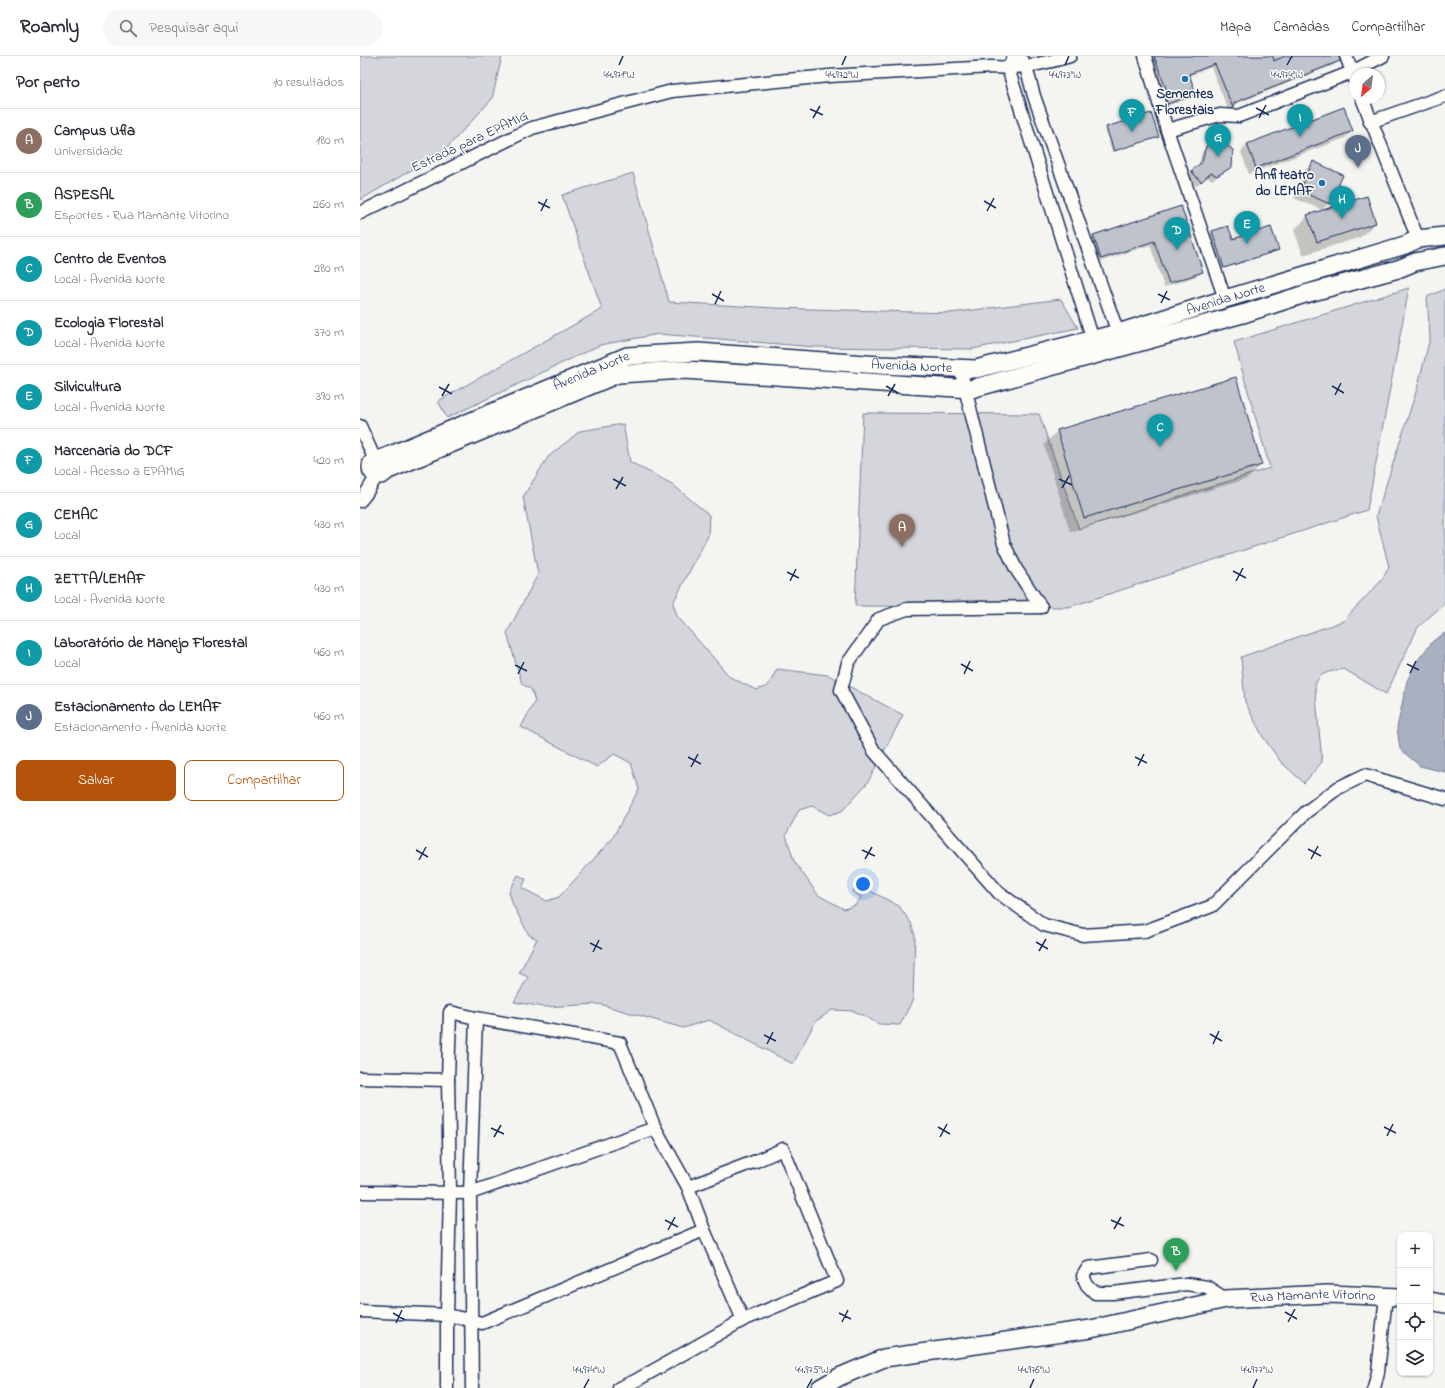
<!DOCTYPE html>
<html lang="pt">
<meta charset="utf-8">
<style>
body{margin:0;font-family:"Indie Flower",sans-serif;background:#f7f7f7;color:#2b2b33}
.controls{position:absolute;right:12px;bottom:12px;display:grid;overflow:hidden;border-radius:8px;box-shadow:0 1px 3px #0004}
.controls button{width:36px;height:36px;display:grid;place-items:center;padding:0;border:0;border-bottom:1px solid #e1e1e2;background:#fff;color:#2b2b33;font:20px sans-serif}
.compass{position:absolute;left:989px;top:12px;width:36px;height:36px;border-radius:50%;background:#fff;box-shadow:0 1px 3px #0004;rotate:208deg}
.you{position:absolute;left:503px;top:828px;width:14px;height:14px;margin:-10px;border:3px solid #fff;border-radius:50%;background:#1a73e8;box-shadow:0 0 0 6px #1a73e833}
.badge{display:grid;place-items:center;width:26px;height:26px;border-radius:50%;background:#b45309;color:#fff;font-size:13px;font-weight:700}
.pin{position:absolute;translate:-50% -33px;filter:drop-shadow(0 1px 2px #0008)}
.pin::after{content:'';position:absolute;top:21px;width:14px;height:12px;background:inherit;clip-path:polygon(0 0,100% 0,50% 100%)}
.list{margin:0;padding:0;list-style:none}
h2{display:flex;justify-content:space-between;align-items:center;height:52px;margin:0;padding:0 16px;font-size:17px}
h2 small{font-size:13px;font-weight:400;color:#7c7c81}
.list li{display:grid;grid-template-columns:26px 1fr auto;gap:12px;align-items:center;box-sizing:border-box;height:64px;padding:0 16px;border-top:1px solid #e1e1e2}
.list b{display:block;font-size:15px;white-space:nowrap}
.list p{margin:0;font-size:13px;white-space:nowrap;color:#7c7c81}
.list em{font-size:13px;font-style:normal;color:#7c7c81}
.actions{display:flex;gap:8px;padding:12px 16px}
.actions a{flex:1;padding:9px 0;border:1px solid #b45309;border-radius:8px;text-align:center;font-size:14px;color:#b45309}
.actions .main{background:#b45309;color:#fff}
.icon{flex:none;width:22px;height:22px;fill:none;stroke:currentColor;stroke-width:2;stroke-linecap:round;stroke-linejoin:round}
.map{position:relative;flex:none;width:1085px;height:1332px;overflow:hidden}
header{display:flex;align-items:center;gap:24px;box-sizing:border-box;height:56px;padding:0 20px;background:#fff;border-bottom:1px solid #e1e1e2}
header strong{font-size:19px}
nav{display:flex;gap:22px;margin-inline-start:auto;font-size:14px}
.search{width:280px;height:36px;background:#f7f7f7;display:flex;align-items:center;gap:10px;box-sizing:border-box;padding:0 14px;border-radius:22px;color:#7c7c81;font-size:15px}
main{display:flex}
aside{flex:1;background:#fff}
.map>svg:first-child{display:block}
</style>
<header>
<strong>Roamly</strong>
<div class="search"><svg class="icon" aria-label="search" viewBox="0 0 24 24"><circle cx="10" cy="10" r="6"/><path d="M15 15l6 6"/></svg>Pesquisar aqui</div>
<nav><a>Mapa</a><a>Camadas</a><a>Compartilhar</a></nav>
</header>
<main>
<aside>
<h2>Por perto<small>10 resultados</small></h2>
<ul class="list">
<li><span class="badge" style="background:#8d6e63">A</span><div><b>Campus Ufla</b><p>Universidade</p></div><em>180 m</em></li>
<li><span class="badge" style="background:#2e9e5b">B</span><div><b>ASPESAL</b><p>Esportes · Rua Mamante Vitorino</p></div><em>260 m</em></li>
<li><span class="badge" style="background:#0f9aa8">C</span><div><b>Centro de Eventos</b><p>Local · Avenida Norte</p></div><em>280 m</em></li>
<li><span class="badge" style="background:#0f9aa8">D</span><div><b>Ecologia Florestal</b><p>Local · Avenida Norte</p></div><em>370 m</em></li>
<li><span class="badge" style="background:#0f9aa8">E</span><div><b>Silvicultura</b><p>Local · Avenida Norte</p></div><em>390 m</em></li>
<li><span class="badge" style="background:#0f9aa8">F</span><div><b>Marcenaria do DCF</b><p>Local · Acesso a EPAMIG</p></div><em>420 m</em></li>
<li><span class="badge" style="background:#0f9aa8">G</span><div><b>CEMAC</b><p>Local</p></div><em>430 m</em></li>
<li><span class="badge" style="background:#0f9aa8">H</span><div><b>ZETTA/LEMAF</b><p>Local · Avenida Norte</p></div><em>430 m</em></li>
<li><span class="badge" style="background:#0f9aa8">I</span><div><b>Laboratório de Manejo Florestal</b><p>Local</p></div><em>460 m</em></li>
<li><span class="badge" style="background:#5c6f8a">J</span><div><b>Estacionamento do LEMAF</b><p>Estacionamento · Avenida Norte</p></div><em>460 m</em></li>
</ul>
<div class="actions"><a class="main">Salvar</a><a>Compartilhar</a></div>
</aside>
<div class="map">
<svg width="1085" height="1332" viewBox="0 0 1085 1332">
<rect width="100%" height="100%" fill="#f4f4f1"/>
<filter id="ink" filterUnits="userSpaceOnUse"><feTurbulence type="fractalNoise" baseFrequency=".025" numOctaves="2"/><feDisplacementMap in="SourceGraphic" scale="8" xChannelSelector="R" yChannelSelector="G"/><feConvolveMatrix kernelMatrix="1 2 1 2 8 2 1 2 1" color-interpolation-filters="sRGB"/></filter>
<g filter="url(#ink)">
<g fill="#d4d6db" stroke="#78829c">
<path d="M0 0H142L132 43 84 95 0 144Z"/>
<path d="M273 117 309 246 415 252 590 257 701 243 718 272 612 293 455 291 299 278 240 289 87 362 78 345 242 253 202 139Z"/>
<path d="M1049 232 1007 454 709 551 495 550 503 357 679 358 719 473 910 412 874 286Z"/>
<path d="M1085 233V547L1058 571 1026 638 984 613C971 616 958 615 955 631L962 706 944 727 921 706 903 681 885 646 881 601 983 565 1021 525 1029 511 1016 460 1057 333 1070 282 1067 241Z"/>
<path d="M263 368 270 406 312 428 349 459 348 480 313 547 317 560 370 621 396 634 408 630 417 613 468 619 543 659 508 726 482 755 469 759 452 750 439 754 426 779 434 805 458 839 484 853 496 849 501 841 492 836 497 828 539 850 551 867 555 880 553 943 540 969 519 968 494 955 472 954 455 966 433 1008 349 964 323 972 239 948 184 951 154 946 168 921 159 917 177 883 169 879 153 849 149 836 158 819 166 823 162 832 187 845 199 841 252 783 279 733 271 707 254 698 237 711 161 671 175 645 171 633 162 628 147 577 178 518 163 441 188 401 220 375Z"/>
</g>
<path fill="#aab0bf" stroke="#717c98" d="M1085 577V716L1060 710 1040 693 1037 672 1047 625 1057 605 1073 585Z"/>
<g fill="#0003">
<path d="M794 0H976L978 5 974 9 873 49V52L869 56 851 11 829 20 835 38 831 42 803 51 800 42 803 39 790 4Z"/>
<path d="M747 72 797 80 795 82 752 96 745 74Z"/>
<path d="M992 75 985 82 889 118 881 96 887 89Z"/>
<path d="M846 91 871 110 866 115 852 124 846 121 836 130 828 120 838 110 842 96Z"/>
<path d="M953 107 969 147 962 154 934 142 946 113Z"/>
<path d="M820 151 842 216 837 220 804 231 790 189 736 207 729 184 733 180Z"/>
<path d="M948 160 1015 167 1001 181 943 199 934 174Z"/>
<path d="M868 171 872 184 918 193 916 195 862 213 850 178 852 176Z"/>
<path d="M698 374 901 409 887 423 710 476 684 389Z"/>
</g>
<g fill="#bfc3cc" stroke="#1b2f5e">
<path d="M794 0H913L914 5 925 0H979L980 5 874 47V52H873L855 8 829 18 836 38 807 48 804 37 807 35Z"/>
<path d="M984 51 993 75 896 112 887 88Z"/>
<path d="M791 57 799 81 754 95 746 71Z"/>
<path d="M861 84 873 94 872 111 857 120 851 117 841 126 831 115 842 106 846 90Z"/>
<path d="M953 105 983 119 970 148 940 135Z"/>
<path d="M1007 140 1016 167 957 186 947 159Z"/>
<path d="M821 150 843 216 809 227 794 185 741 203 733 179Z"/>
<path d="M868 170 873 183 911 171 919 194 864 212 852 175Z"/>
<path d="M876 321 902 409 724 462 697 374Z"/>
</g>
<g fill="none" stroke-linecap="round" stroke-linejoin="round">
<defs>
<g id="street">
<path d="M654 0 648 12 733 284"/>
<path d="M785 0 807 74 860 59 879 60 992 16 1023 0"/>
<path d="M986 0 995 24"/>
<path d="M662 4 666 11 674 40 758 277"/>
<path d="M1002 42 1058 183"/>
<path d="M1010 66 1085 40"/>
<path d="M807 74 865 243"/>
<path d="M0 157 172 72 312 35 469 20 632 11C659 13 684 8 710 0"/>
<path d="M600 312 644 488 656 513 681 551"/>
<path d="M0 370 15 404"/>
<path d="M0 445 5 439 18 418"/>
<path d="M681 551 547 553 519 563 488 607 481 634 514 695 639 837 684 869 723 879 785 875 852 850 946 756 978 732 1005 719 1085 743"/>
<path d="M0 1022 88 1024"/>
<path d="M0 1136 110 1137 295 1072"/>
<path d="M791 1204 728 1212 723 1220 727 1229 735 1237H753L826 1228 847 1231 866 1243"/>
<path d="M0 1255 87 1259 122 1267 344 1174"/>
<path d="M87 1332V1259L90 1137 88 1024 90 956 116 962 260 987 295 1072 328 1131 344 1174 383 1264"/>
<path d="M112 1332 110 1137 116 962"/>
<path d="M259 1332 275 1325 383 1264 477 1225 423 1093 396 1105 328 1131"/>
<path d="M1014 1332 1018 1316 1026 1240"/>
</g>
<g id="secondary">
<path id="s1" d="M21 403 267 300 338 296 520 309 616 313 758 277 865 243 1045 189 1058 183 1085 180"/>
<circle cx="19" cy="411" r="8"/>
<path d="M26 415 258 318 324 314 611 333 886 257 945 238 1038 213 1055 206 1085 200"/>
<path d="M1070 1245 1085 1248"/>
<path id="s2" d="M460 1332 479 1321 524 1302 731 1273 866 1243 968 1238 1040 1241"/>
</g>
</defs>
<use href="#street" stroke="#1b2f5e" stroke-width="15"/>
<use href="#secondary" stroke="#1b2f5e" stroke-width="20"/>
<use href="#street" stroke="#fdfcf7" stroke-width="12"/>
<use href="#secondary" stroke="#fdfcf7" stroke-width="17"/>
</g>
</g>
<path fill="none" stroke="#1b2f5e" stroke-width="1.5" d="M259 9 263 0M482 9 486 0M705 9 709 0M927 9 932 0M896 52 909 59M450 53 463 59M453 62 460 50M899 62 906 49M624 145 636 152M178 146 190 152M181 155 187 143M627 155 634 142M352 238 364 245M798 238 810 244M801 247 807 235M355 248 361 235M526 330 538 337M972 330 984 337M79 331 92 338M975 339 981 327M82 340 89 328M528 340 535 328M253 423 266 430M699 423 712 429M702 432 709 420M256 433 263 421M873 515 886 522M427 516 439 522M430 525 436 513M876 525 883 512M601 608 613 615M1047 608 1059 614M155 609 167 615M1050 617 1056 605M158 618 164 606M604 618 610 605M328 701 341 708M775 701 787 707M778 710 784 698M331 711 338 698M948 793 961 800M56 794 68 801M502 794 515 800M505 803 512 791M951 803 958 790M59 804 66 791M676 886 688 893M230 887 242 893M679 895 686 883M233 896 239 884M850 978 862 985M404 979 416 985M407 988 413 976M853 988 859 975M578 1071 590 1078M1024 1071 1036 1077M131 1072 144 1078M1027 1080 1033 1068M134 1081 141 1069M580 1081 587 1068M305 1164 318 1171M751 1164 764 1170M754 1173 761 1161M308 1174 315 1161M925 1256 937 1263M33 1257 45 1264M479 1257 491 1263M482 1266 488 1254M928 1266 935 1253M36 1267 42 1254M224 1332 229 1323M447 1332 452 1323M670 1332 674 1323M893 1332 897 1323"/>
<g fill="#1f6fb2" stroke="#fdfcf7" stroke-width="1.5">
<circle cx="825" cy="23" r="4"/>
<circle cx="962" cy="127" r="4"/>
</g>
<g text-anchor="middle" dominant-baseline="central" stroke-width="3" stroke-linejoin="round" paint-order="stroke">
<g font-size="14" font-weight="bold" fill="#1b2f5e" stroke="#fdfcf7">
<text x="825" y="38">Sementes<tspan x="825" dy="16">Florestais</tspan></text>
<text x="954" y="119" text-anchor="end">Anfiteatro<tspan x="954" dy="16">do LEMAF</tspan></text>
</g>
<g font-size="14" fill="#1b2f5e" stroke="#fdfcf7">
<text transform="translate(110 86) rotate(-25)">Estrada para EPAMIG</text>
<text stroke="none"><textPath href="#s1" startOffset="876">Avenida Norte</textPath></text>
<text stroke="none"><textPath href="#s1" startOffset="552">Avenida Norte</textPath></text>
<text stroke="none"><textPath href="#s1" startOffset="228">Avenida Norte</textPath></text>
<text stroke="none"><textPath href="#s2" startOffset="505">Rua Mamante Vitorino</textPath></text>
</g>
</g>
<g font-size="10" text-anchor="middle" fill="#1b2f5e" stroke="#fdfcf7" stroke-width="3" stroke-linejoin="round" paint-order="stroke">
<text x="259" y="22">44.971°W</text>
<text x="482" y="22">44.972°W</text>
<text x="705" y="22">44.973°W</text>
<text x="927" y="22">44.974°W</text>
<text x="229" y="1317">44.974°W</text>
<text x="452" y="1317">44.975°W</text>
<text x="674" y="1317">44.976°W</text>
<text x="897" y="1317">44.977°W</text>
</g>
</svg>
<div class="controls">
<button>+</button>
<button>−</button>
<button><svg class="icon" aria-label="locate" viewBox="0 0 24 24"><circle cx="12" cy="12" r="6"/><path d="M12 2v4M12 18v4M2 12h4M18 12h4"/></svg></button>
<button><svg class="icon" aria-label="layers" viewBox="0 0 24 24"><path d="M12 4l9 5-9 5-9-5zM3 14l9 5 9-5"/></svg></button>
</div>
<svg class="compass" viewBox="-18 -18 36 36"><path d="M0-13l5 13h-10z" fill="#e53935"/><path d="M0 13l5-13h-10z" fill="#7c7c81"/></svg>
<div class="you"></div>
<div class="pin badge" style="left:542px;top:491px;background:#8d6e63">A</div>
<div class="pin badge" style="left:816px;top:1215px;background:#2e9e5b">B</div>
<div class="pin badge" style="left:800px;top:391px;background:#0f9aa8">C</div>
<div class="pin badge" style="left:817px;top:194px;background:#0f9aa8">D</div>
<div class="pin badge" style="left:887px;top:188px;background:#0f9aa8">E</div>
<div class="pin badge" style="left:772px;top:76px;background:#0f9aa8">F</div>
<div class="pin badge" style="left:858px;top:101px;background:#0f9aa8">G</div>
<div class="pin badge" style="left:982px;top:163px;background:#0f9aa8">H</div>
<div class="pin badge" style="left:940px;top:81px;background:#0f9aa8">I</div>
<div class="pin badge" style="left:998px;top:112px;background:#5c6f8a">J</div>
</div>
</main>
